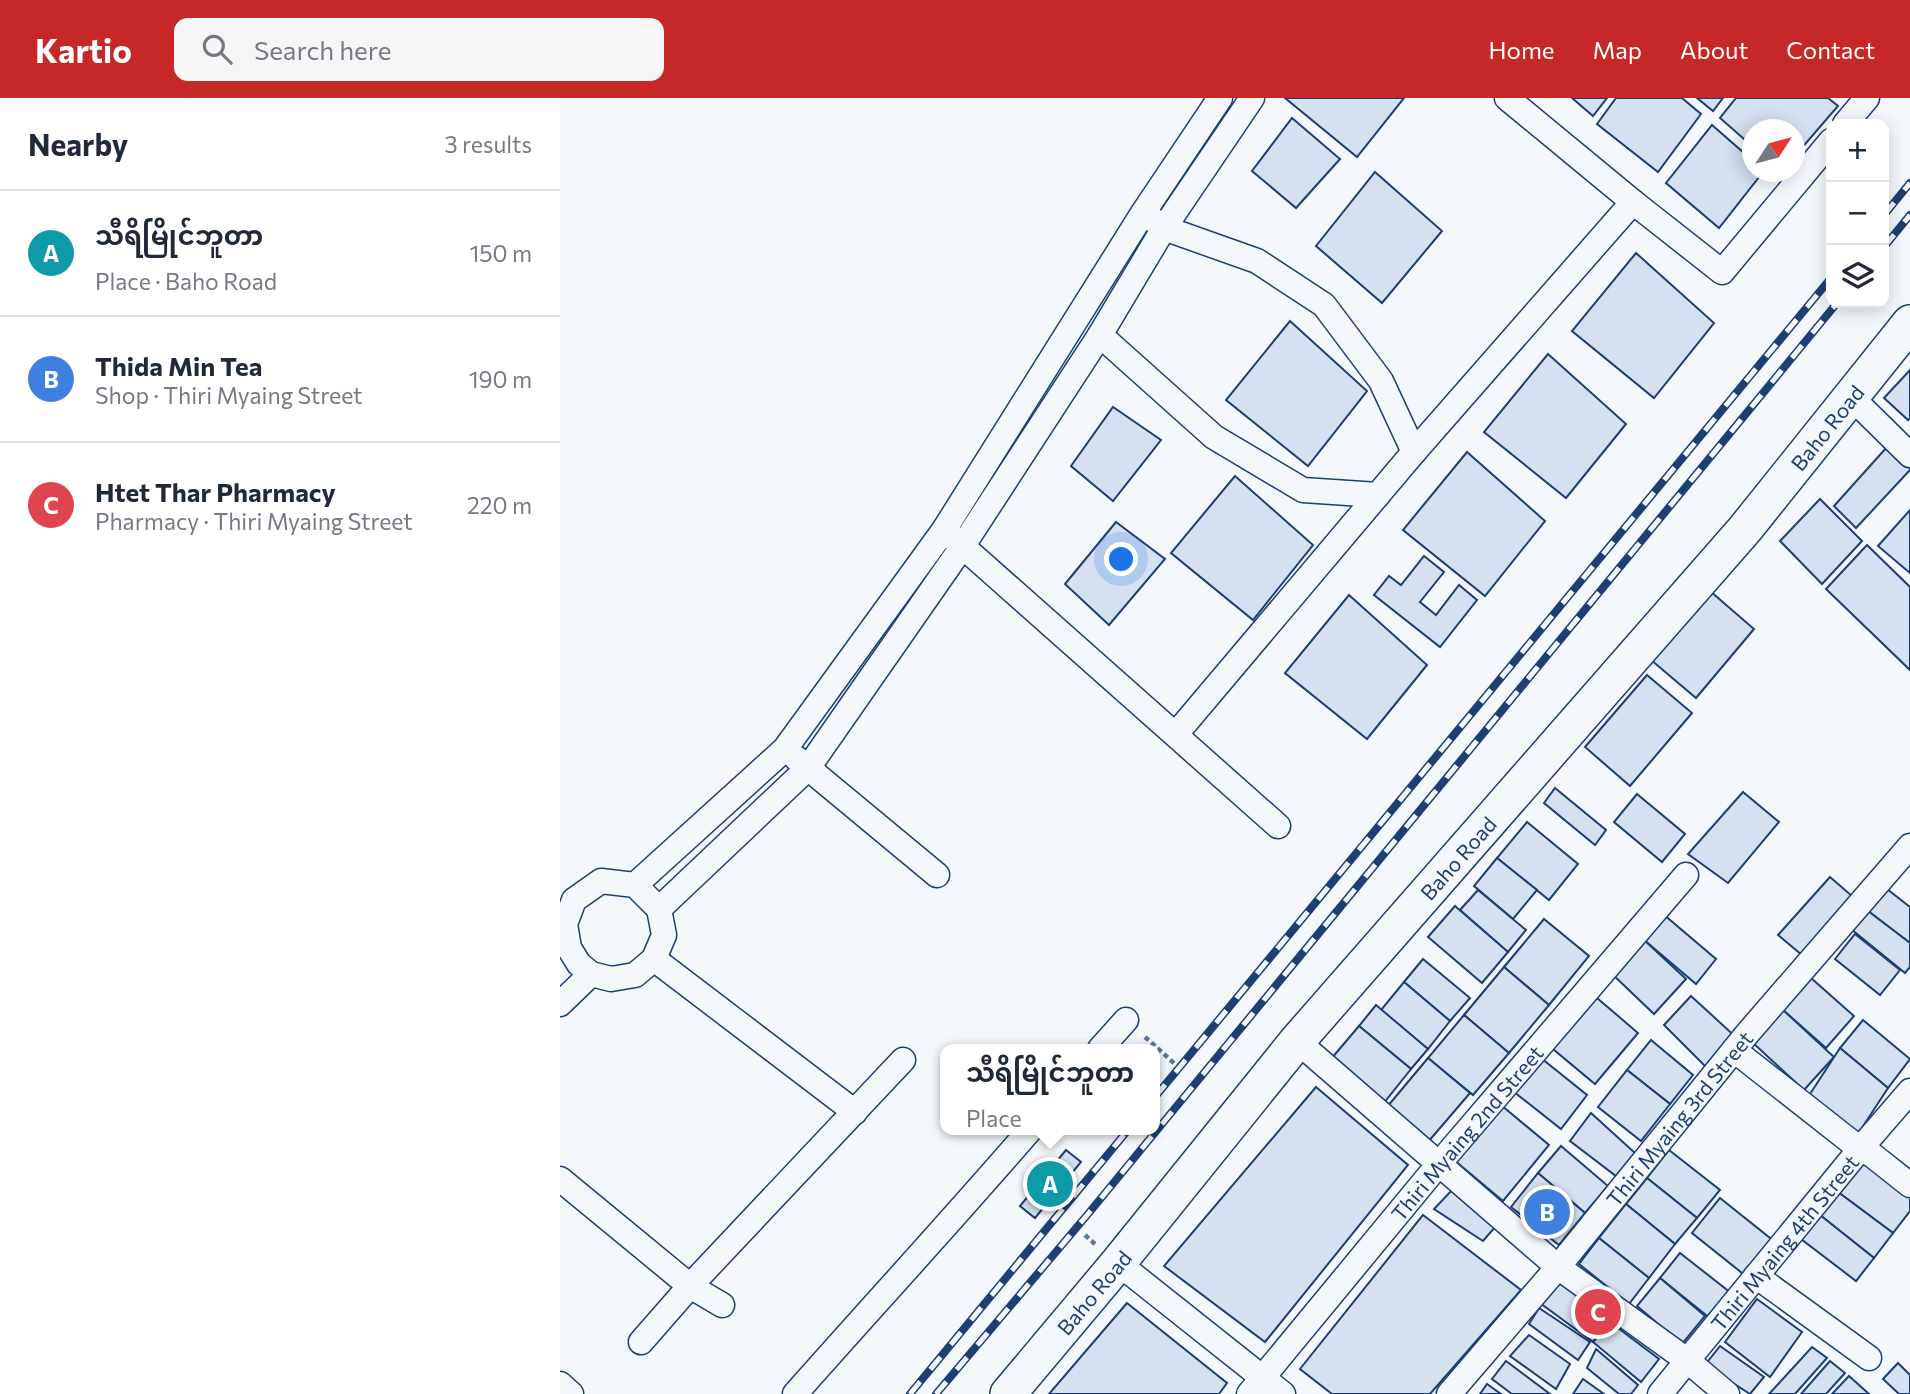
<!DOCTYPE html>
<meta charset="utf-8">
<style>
body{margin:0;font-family:Commissioner,"Noto Sans Myanmar",sans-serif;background:#f6f6f7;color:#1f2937}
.controls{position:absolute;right:21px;top:21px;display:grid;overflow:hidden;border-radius:14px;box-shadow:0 4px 18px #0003}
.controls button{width:63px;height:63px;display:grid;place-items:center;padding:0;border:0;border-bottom:2px solid #e0e1e3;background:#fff;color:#1f2937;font:35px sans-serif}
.compass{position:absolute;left:1182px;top:21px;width:63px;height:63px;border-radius:50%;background:#fff;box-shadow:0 4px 18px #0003;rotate:54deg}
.you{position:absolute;left:562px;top:462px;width:24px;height:24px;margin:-18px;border:5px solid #fff;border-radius:50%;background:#1a73e8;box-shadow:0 0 0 10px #1a73e833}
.badge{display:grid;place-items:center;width:46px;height:46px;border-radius:50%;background:#c62828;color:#fff;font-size:23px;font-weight:700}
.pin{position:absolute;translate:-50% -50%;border:4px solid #fff;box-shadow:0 2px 7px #0006}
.popup{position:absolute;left:380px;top:946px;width:220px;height:91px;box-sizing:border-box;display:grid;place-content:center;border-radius:14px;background:#fff;filter:drop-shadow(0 2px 5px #0005);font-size:23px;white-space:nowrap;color:#747a83}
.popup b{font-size:26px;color:#1f2937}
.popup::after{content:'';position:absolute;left:50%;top:100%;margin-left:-14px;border:14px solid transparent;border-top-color:#fff}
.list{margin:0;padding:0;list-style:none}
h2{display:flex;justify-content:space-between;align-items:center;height:91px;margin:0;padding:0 28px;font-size:30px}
h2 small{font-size:23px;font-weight:400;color:#747a83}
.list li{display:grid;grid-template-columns:46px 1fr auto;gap:21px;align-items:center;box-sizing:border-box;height:126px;padding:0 28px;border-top:2px solid #e0e1e3}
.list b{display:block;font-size:26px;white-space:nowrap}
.list p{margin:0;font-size:23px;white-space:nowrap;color:#747a83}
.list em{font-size:23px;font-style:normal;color:#747a83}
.icon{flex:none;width:38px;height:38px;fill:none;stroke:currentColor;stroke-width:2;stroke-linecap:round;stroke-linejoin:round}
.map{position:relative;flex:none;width:1350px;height:1296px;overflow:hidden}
header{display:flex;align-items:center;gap:42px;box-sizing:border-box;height:98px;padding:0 35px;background:#c62828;color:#fff}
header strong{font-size:33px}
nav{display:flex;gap:38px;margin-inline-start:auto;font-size:24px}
.search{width:490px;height:63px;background:#f6f6f7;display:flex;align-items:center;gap:18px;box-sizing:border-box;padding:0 24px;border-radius:14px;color:#747a83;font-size:26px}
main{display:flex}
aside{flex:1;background:#fff}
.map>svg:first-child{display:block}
</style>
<header>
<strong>Kartio</strong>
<div class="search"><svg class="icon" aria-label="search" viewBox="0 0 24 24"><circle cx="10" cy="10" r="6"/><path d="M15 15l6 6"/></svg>Search here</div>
<nav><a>Home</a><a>Map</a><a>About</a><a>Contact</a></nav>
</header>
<main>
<aside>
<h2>Nearby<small>3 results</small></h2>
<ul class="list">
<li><span class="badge" style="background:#0f9aa8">A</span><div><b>သီရိမြိုင်ဘူတာ</b><p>Place · Baho Road</p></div><em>150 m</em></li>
<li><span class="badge" style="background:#3f7fe0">B</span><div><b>Thida Min Tea</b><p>Shop · Thiri Myaing Street</p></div><em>190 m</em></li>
<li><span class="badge" style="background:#e0444e">C</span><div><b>Htet Thar Pharmacy</b><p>Pharmacy · Thiri Myaing Street</p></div><em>220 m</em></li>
</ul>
</aside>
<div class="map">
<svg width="1350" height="1296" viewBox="0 0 1350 1296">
<rect width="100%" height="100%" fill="#f4f7fb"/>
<g fill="#d5e0f0" stroke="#1d3f73" stroke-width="2">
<path d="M725 0H844L797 59Z"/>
<path d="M1012 0H1047L1033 18Z"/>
<path d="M1056 0H1122L1141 16 1098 74 1037 26Z"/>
<path d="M1137 0H1163L1153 13Z"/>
<path d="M1176 0H1268L1278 8 1234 59V32H1192V48L1160 20Z"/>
<path d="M732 20 780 61 736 110 692 73Z"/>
<path d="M1152 27 1192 62V74H1203L1159 130 1106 85Z"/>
<path d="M815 74 882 133 822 205 756 148Z"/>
<path d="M1076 155 1154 225 1094 300 1012 233Z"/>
<path d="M730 223 807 293 748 368 666 302Z"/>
<path d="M988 256 1066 326 1006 400 924 334Z"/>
<path d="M1350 272V320L1348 322 1324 300Z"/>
<path d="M553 309 601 342 553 403 511 368Z"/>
<path d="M1327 349 1350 370V372L1296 430 1274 408Z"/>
<path d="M907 354 985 423 925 498 843 432Z"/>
<path d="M675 378 753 447 693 522 611 455Z"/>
<path d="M1260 401 1302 443 1262 486 1220 443Z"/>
<path d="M1350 412V475L1318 448Z"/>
<path d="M556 424 605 461 549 527 505 486Z"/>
<path d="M1307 447 1350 489V572L1266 491Z"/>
<path d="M864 458 884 474 860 504 876 517 899 487 917 502 880 549 814 497 829 478 841 487Z"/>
<path d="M1150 493 1194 531 1136 600 1091 562Z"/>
<path d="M789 497 867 567 807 641 725 575Z"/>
<path d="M1087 577 1132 615 1070 688 1025 649Z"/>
<path d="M995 690 1046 732 1035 747 984 705Z"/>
<path d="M1183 694 1219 724 1168 785 1128 756Z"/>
<path d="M1077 696 1125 736 1102 764 1054 724Z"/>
<path d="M967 724 1018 766 989 802 937 760Z"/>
<path d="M937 760 977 792 953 821 914 788Z"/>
<path d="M1270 779 1292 798 1242 857 1218 837Z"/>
<path d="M1327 791 1350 809V845L1308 813Z"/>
<path d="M918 792 966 832 948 854 900 812Z"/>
<path d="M895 808 948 854 922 885 868 839Z"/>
<path d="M1308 813 1350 845V869L1345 875 1291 831Z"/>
<path d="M1103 816 1156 861 1136 886 1083 841Z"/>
<path d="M984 821 1029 858 989 907 944 869Z"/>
<path d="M1295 836 1340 872 1320 897 1275 861Z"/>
<path d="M1083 841 1126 881 1094 916 1051 875Z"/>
<path d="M863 861 910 900 890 923 844 884Z"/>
<path d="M944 869 989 907 949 955 904 917Z"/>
<path d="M1251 880 1294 918 1266 950 1223 912Z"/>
<path d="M844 884 890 923 868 951 821 912Z"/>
<path d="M1030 894 1078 935 1035 986 987 946Z"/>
<path d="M1131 898 1179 942 1151 974 1104 927Z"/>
<path d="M816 907 868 951 851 971 799 928Z"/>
<path d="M1223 912 1274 959 1244 992 1193 945Z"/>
<path d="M904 917 949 955 913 997 868 960Z"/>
<path d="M1303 922 1350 961 1328 990 1280 950Z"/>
<path d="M799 928 851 971 823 1006 771 961Z"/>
<path d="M1091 942 1133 977 1110 1006 1067 972Z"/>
<path d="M1280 950 1328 990 1296 1039 1250 996Z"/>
<path d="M976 956 1027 997 1001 1031 949 990Z"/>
<path d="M868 960 910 995 868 1044 827 1009Z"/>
<path d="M1067 972 1110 1006 1081 1043 1038 1009Z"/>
<path d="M756 989 848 1067 705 1244 604 1168Z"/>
<path d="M941 1007 989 1047 943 1103 894 1062Z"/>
<path d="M1031 1015 1075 1055 1056 1078 1010 1043Z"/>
<path d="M1001 1048 1048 1088 1025 1115 978 1075Z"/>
<path d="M506 1052 521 1064 475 1120 460 1108Z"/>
<path d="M1109 1052 1160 1092 1137 1120 1087 1080Z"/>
<path d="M1303 1060 1350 1093V1113L1333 1135 1278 1094Z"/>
<path d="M978 1075 1025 1115 999 1147 951 1109Z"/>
<path d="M1087 1080 1137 1120 1115 1146 1066 1106Z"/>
<path d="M892 1092 937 1127 923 1143 874 1111Z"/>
<path d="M1278 1094 1333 1135 1314 1160 1260 1117Z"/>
<path d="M1160 1100 1215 1144 1187 1179 1132 1135Z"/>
<path d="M1066 1106 1115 1146 1089 1180 1039 1140Z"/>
<path d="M863 1117 961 1192 870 1296H772L740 1271Z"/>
<path d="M1260 1117 1314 1160 1296 1183 1241 1141Z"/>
<path d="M1039 1140 1089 1180 1069 1206 1019 1166Z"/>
<path d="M1120 1155 1171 1195 1151 1221 1100 1180Z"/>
<path d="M1100 1180 1145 1218 1122 1246 1077 1208Z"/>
<path d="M997 1182 1050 1224 1033 1244 980 1205Z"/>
<path d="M1197 1201 1242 1234 1210 1279 1165 1244Z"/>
<path d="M567 1205 667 1285 659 1296H489Z"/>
<path d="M979 1210 1030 1244 1018 1262 969 1226Z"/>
<path d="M1050 1224 1099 1261 1081 1284 1033 1244Z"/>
<path d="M969 1237 1010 1266 996 1291 950 1258Z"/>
<path d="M1160 1248 1204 1279 1190 1296 1145 1267Z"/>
<path d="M1252 1249 1267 1260 1235 1296H1209Z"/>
<path d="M1036 1251 1078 1287 1071 1296H1059L1027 1270Z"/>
<path d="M946 1263 990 1296H952L932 1281Z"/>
<path d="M1270 1263 1285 1275 1266 1296H1241Z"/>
<path d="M1338 1265 1350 1277V1296H1339L1323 1281Z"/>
<path d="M1289 1278 1309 1296H1272Z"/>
<path d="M1023 1281 1044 1296H1013Z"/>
<path d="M927 1286 941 1296H920Z"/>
</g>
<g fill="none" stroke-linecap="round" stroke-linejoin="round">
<defs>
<g id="minor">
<path d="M947 0 1073 104 1162 174 1271 43"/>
<path d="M1285 26 1307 0"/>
<path d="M592 121 604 130 697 163 764 207 821 283 854 354"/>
<path d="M540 237 654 339 743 392 818 397"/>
<path d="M1290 298 1350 357"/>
<path d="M391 438 718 728"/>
<path d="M616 636 854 354 1073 104"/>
<path d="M236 660 377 777"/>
<path d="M41 783 75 787 99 811 104 837 94 861 75 877 51 881 31 876 19 866 9 850 5 826 14 802Z"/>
<path d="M75 787 225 651 384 432 583 115 660 0"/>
<path d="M99 811 248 670 402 449 540 237 604 130 692 0"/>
<path d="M94 861 295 1014"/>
<path d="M0 906 31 876"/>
<path d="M737 943 998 1169 1128 1263 1167 1296"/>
<path d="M540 951 566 922"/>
<path d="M1174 952 1300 1051 1312 1057 1350 1087"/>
<path d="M0 1081 130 1188 162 1207"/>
<path d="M558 1165 723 1296"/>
<path d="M1196 1178 1309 1260"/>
<path d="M81 1244 130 1188 343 962"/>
<path d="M0 1286 11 1296"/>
<path d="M235 1296C313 1208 393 1121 470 1032"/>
<path id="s1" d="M689 1296 878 1067 1126 777"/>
<path id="s2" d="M889 1296 998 1169 1187 936 1350 748"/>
<path id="s3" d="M1100 1296 1300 1051 1350 993"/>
</g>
<g id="secondary">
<path id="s4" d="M448 1296 558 1165 737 943 1185 431 1350 225"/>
</g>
</defs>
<use href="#minor" stroke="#1d3f73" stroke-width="27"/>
<use href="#secondary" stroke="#1d3f73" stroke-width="38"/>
<g stroke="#5e769c" stroke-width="4.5" stroke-dasharray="5 3.5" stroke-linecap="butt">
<path d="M585 939 615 966"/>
<path d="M525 1137 535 1146"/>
</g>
<use href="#minor" stroke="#f4f7fb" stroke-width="24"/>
<use href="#secondary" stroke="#f4f7fb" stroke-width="35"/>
<defs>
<g id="rail">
<path d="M1324 117 1350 85"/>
<path d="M1324 149 1350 117"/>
<path d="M595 999 1271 180"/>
<path d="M350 1296 568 1032"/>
<path d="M376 1296 528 1116 1277 205"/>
</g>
</defs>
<use href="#rail" stroke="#1d3f73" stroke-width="8"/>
<use href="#rail" stroke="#f4f7fb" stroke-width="5" stroke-dasharray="16" stroke-linecap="butt"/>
</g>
<g text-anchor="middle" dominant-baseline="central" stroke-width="5" stroke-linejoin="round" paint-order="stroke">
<g font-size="21" fill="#1d3f73" stroke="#f4f7fb">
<text stroke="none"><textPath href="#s4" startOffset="1267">Baho Road</textPath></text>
<text stroke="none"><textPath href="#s4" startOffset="700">Baho Road</textPath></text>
<text stroke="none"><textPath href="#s2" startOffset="359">Thiri Myaing 3rd Street</textPath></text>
<text stroke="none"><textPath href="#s1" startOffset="340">Thiri Myaing 2nd Street</textPath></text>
<text stroke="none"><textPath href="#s3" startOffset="196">Thiri Myaing 4th Street</textPath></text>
<text stroke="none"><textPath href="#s4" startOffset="133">Baho Road</textPath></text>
</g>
</g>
</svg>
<div class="controls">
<button>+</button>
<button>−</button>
<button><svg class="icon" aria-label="layers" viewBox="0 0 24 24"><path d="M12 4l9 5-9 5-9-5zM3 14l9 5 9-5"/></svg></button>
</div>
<svg class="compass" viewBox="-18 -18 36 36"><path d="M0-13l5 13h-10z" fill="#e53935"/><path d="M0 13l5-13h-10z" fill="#747a83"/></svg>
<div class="you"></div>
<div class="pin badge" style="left:490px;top:1086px;background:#0f9aa8">A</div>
<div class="popup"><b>သီရိမြိုင်ဘူတာ</b>Place</div>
<div class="pin badge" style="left:987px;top:1114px;background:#3f7fe0">B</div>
<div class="pin badge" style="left:1038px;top:1214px;background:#e0444e">C</div>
</div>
</main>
